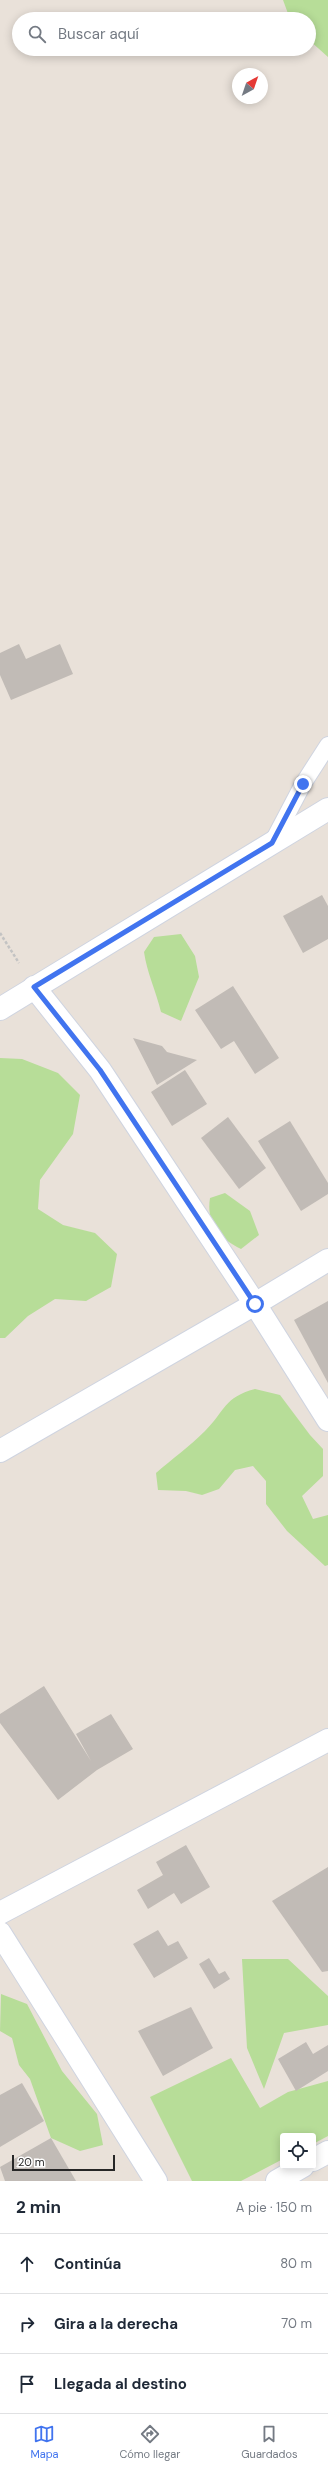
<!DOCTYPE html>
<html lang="es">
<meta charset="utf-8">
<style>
body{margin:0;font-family:"DM Sans",sans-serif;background:#f6f6f7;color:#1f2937}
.controls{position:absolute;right:12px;bottom:12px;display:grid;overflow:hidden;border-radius:4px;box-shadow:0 2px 10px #0003}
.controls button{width:36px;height:36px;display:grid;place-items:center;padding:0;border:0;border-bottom:1px solid #e0e1e3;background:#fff;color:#1f2937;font:20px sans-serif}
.compass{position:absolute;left:232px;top:68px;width:36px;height:36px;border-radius:50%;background:#fff;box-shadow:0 2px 10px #0003;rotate:40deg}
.scale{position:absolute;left:12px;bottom:10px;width:103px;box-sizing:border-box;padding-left:4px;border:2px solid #272727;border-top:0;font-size:11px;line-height:14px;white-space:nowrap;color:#272727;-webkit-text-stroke:3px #fff;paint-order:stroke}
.stop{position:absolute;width:12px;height:12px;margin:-9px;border:3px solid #4174ef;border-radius:50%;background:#fff}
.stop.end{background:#4174ef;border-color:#fff;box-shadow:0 1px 4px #0008}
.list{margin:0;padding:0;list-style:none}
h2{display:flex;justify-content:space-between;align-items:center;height:52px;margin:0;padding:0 16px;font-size:17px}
h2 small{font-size:13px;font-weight:400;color:#747a83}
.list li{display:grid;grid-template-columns:26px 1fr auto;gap:12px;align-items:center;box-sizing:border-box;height:60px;padding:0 16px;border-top:1px solid #e0e1e3}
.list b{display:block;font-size:15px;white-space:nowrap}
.list em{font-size:13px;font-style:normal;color:#747a83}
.icon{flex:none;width:22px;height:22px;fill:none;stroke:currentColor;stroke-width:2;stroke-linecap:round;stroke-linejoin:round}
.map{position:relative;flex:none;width:328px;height:2181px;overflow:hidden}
.search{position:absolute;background:#fff;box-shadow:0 2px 10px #0003;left:12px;right:12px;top:12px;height:44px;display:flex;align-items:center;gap:10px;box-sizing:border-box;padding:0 14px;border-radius:22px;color:#747a83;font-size:15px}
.sheet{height:232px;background:#fff}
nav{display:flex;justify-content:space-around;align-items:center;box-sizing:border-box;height:56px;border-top:1px solid #e0e1e3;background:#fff;font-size:11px;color:#747a83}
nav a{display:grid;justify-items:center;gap:2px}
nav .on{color:#4174ef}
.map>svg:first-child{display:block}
</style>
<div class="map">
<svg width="328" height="2181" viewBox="0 0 328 2181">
<rect width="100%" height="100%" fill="#e9e1d9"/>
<g fill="#b7dd98">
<path d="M283 0H328V57L309 40V19H290Z"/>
<path d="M181 934 195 956 199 977 181 1021 161 1012C156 991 147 973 144 952L154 937Z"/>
<path d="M0 1058 22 1059 58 1073 80 1095 73 1134 40 1180 38 1209 63 1225 95 1233 117 1254 111 1287 86 1301 55 1299 28 1316 5 1338H0Z"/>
<path d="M225 1193 250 1211 259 1235 241 1249C219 1238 206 1223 210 1198Z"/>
<path d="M255 1389 280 1395 310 1435 323 1449V1476L302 1496 313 1519 328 1515V1565L325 1566 287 1531 266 1504V1481L253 1466 235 1470 219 1489 202 1495 186 1491 158 1490 156 1473C172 1459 190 1446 205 1431 225 1411 224 1397 255 1389Z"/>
<path d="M242 1959H288L328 1996V2025L284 2033 264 2089 247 2048Z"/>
<path d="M1 1994 27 2004 62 2071 97 2114 103 2145 80 2151 51 2138 30 2079 19 2065 12 2038 0 2031Z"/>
<path d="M231 2058 260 2108 288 2092 328 2081V2136L313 2144V2136H283V2159L241 2181H192L150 2097Z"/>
</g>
<g fill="#c1bbb6">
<path d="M19 644 26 659 60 644 73 674 11 700 0 675V653Z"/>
<path d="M322 895 328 906V939L303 953 283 916Z"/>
<path d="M233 986 279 1058 255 1074 234 1041 221 1049 195 1010Z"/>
<path d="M133 1038 162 1046 167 1052 197 1060 157 1085Z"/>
<path d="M185 1070 207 1104 172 1126 151 1092Z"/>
<path d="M228 1117 266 1168 239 1189 201 1138Z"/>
<path d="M290 1121 328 1183V1194L301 1211 258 1141Z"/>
<path d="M328 1301V1383L294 1320Z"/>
<path d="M44 1686 91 1761 76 1734 111 1714 133 1749 97 1770 58 1800 0 1723V1714Z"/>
<path d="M186 1845 210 1887 181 1904 174 1893 148 1909 137 1890 163 1875 156 1862Z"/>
<path d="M328 1867V1971L322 1972 272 1901Z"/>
<path d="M158 1930 168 1946 178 1941 188 1958 154 1978 133 1944Z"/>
<path d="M209 1958 219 1974 225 1971 230 1979 214 1989 199 1964Z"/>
<path d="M191 2007 213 2048 163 2076 138 2031Z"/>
<path d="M306 2042 313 2054 328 2045V2071L296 2091 278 2059Z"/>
<path d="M22 2083 44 2121 0 2147V2095Z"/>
<path d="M51 2138 76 2181H5L0 2167Z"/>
</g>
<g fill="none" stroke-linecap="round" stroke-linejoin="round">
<defs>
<path id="service" d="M272 843 303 784 328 745"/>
<g id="minor">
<path d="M34 987 100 1070 255 1304 328 1420"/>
<path d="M0 1009 328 809"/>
<path d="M0 1451 255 1304 328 1260"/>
<path d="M0 1913 328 1740"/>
<path d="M0 1933 156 2181"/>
<path d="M313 2160 328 2152"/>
<path d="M277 2181 303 2166"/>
</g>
</defs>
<use href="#service" stroke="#cfd4e0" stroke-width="18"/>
<use href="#minor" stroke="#cfd4e0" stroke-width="24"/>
<path stroke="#c3c3c3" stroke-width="2.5" stroke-dasharray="3 2" stroke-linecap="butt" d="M0 933 19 963"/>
<use href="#service" stroke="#fff" stroke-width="16"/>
<use href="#minor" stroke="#fff" stroke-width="22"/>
</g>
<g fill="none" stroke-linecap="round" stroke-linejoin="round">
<path stroke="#4174ef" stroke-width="5" d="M255 1304 100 1070 34 987 272 843 303 784"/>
</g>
</svg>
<div class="controls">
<button><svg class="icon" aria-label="locate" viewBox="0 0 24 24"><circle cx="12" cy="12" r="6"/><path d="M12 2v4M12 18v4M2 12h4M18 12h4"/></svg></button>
</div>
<svg class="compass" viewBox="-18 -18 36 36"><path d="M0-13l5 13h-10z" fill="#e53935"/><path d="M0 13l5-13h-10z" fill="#747a83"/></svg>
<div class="scale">20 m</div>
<div class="stop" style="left:255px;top:1304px"></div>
<div class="stop end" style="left:303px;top:784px"></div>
<div class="search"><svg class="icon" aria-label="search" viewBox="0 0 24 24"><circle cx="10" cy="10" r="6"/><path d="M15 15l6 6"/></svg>Buscar aquí</div>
</div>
<section class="sheet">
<h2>2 min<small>A pie · 150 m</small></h2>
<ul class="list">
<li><svg class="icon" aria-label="ahead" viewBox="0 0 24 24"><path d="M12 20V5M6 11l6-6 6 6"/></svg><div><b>Continúa</b></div><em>80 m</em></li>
<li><svg class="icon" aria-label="right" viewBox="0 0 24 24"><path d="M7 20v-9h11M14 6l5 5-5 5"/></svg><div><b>Gira a la derecha</b></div><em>70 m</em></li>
<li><svg class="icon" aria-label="arrive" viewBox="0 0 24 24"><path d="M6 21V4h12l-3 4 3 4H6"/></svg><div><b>Llegada al destino</b></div></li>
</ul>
</section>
<nav>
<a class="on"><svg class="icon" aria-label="map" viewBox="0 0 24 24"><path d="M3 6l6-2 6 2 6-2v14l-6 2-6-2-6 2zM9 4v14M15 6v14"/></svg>Mapa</a>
<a><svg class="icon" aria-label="directions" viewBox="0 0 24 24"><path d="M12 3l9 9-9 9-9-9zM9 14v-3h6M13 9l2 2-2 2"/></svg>Cómo llegar</a>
<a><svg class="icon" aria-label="saved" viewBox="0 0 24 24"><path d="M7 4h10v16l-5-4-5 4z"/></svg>Guardados</a>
</nav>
